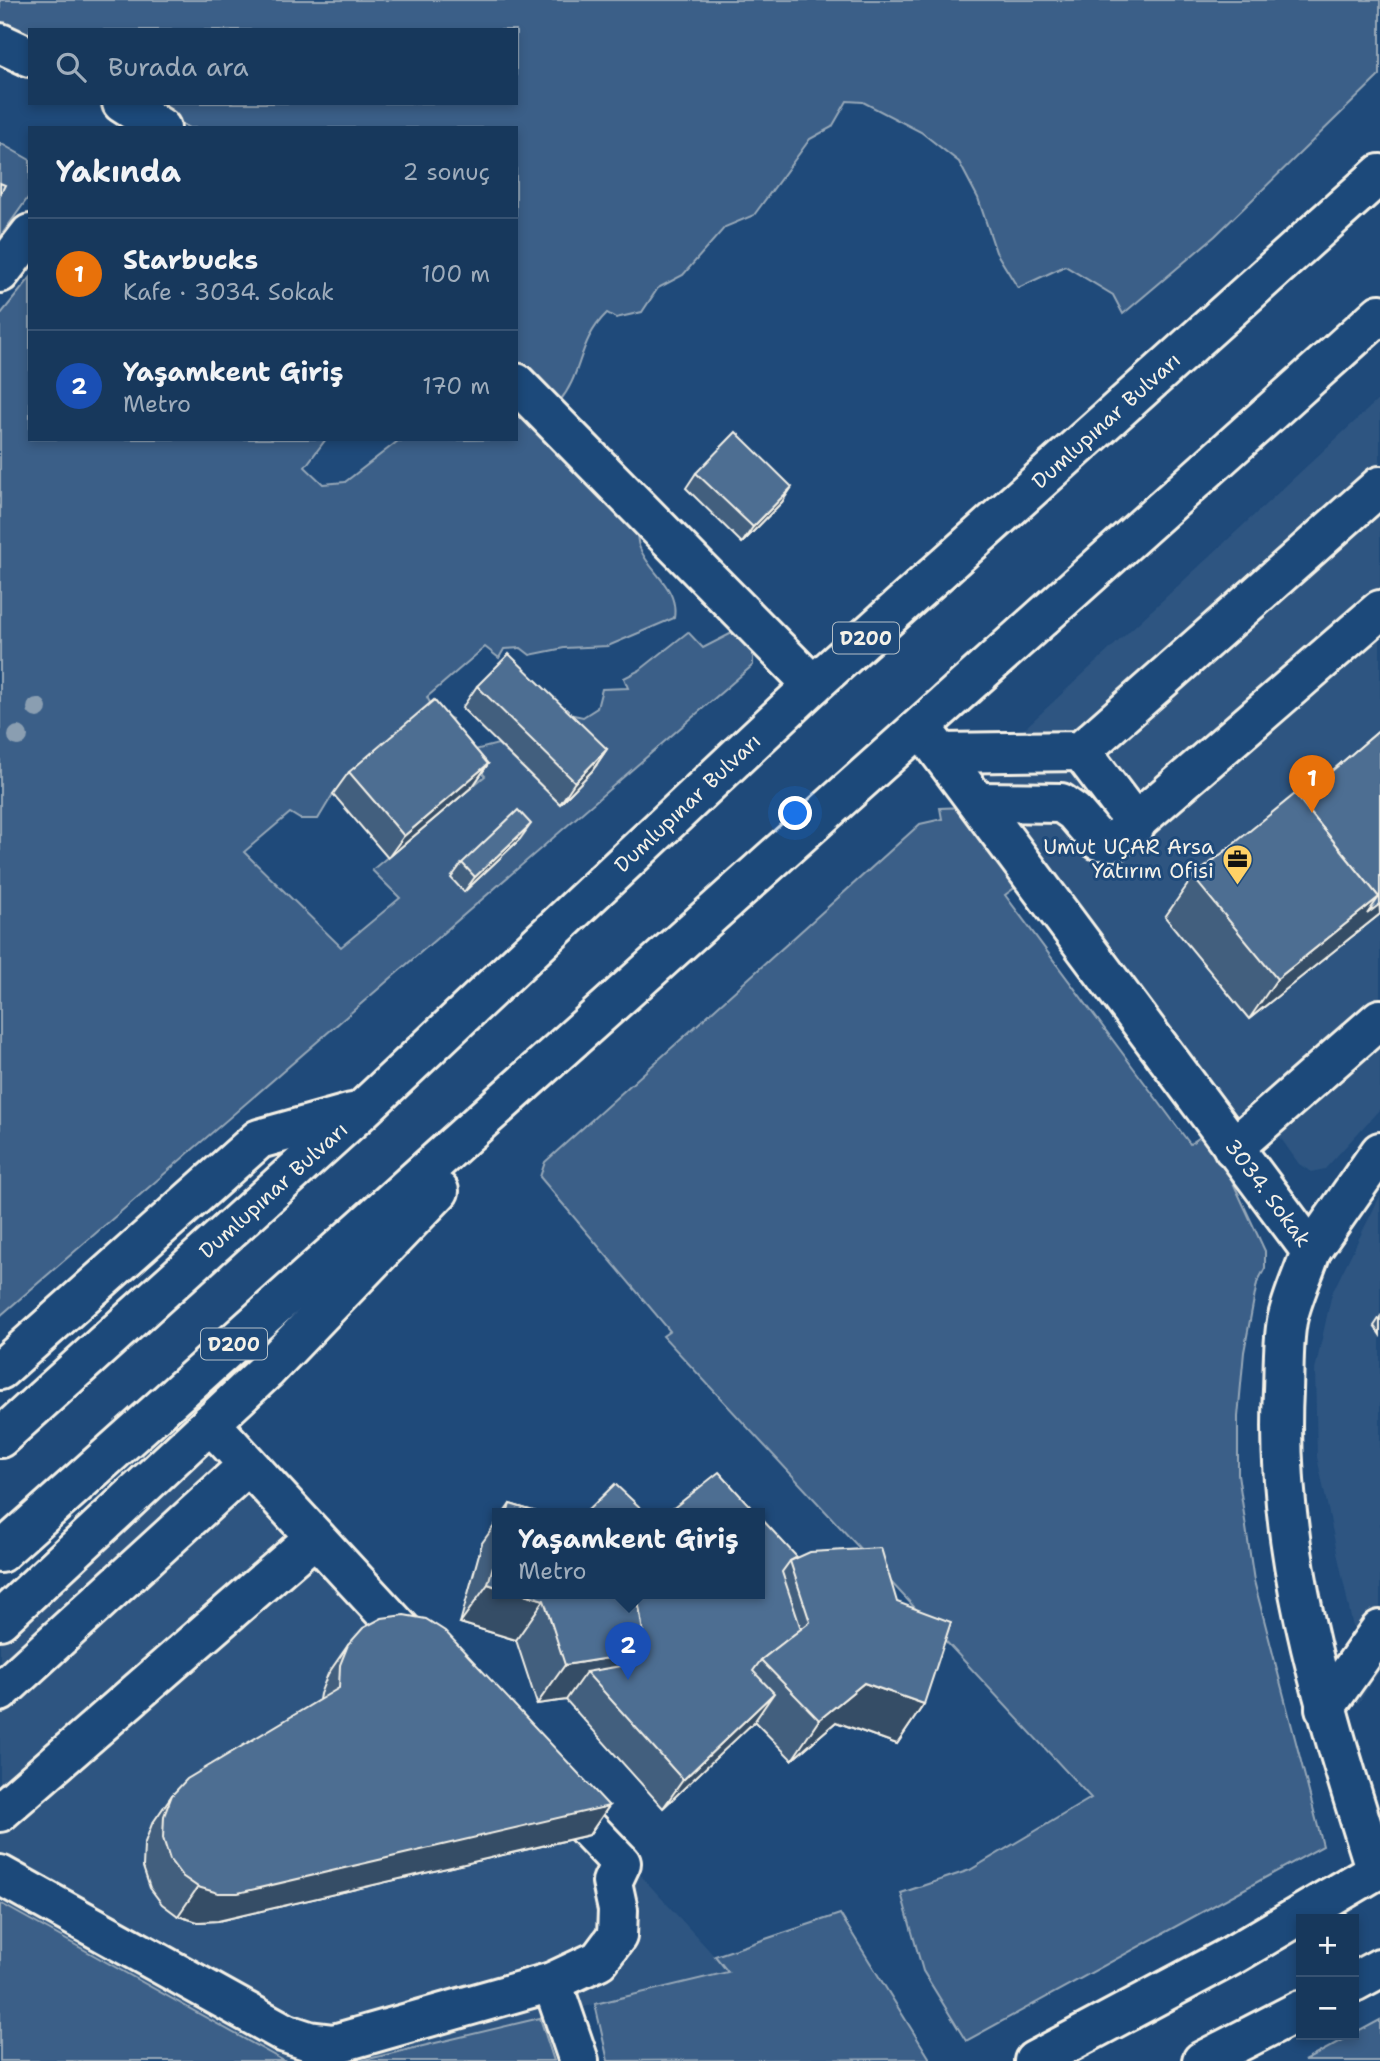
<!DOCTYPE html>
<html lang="tr">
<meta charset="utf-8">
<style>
body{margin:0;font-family:"Shantell Sans",sans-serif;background:#203f62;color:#f1f3f6}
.controls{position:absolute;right:21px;bottom:21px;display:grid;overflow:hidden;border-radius:0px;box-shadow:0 4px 10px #0003}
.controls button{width:63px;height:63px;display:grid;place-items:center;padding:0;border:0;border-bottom:2px solid #365272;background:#17385c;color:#f1f3f6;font:35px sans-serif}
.you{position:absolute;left:796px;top:814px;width:24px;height:24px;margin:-18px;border:5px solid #fff;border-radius:50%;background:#1a73e8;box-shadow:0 0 0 10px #1a73e833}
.badge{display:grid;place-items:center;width:46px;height:46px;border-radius:50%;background:#ea580c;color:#fff;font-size:23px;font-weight:700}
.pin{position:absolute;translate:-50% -58px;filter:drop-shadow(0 2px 4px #0008)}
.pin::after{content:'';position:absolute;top:37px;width:24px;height:21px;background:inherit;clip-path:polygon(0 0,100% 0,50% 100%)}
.popup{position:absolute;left:492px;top:1508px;width:273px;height:91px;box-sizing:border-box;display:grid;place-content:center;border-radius:0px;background:#17385c;filter:drop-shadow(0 2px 5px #0005);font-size:23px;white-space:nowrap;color:#9eacbb}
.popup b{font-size:26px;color:#f1f3f6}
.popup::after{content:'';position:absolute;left:50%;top:100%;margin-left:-14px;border:14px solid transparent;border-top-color:#17385c}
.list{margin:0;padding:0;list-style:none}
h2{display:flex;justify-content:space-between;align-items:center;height:91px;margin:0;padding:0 28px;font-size:30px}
h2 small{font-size:23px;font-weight:400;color:#9eacbb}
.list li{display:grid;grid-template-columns:46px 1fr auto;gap:21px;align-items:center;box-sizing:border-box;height:112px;padding:0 28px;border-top:2px solid #365272}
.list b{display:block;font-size:26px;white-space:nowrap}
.list p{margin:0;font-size:23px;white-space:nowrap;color:#9eacbb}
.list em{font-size:23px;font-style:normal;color:#9eacbb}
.icon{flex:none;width:38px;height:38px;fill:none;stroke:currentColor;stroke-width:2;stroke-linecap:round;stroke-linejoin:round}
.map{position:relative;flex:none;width:1380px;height:2061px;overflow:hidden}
.search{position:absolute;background:#17385c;box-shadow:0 4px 10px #0003;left:28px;top:28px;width:490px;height:77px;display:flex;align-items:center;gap:18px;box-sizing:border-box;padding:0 24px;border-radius:0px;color:#9eacbb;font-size:26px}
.panel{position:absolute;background:#17385c;box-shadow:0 4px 10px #0003;left:28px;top:126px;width:490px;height:315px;border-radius:0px}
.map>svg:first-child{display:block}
</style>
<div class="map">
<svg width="1380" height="2061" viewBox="0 0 1380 2061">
<rect width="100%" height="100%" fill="#1f4a7a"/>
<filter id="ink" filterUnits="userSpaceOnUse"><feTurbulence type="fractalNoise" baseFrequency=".0143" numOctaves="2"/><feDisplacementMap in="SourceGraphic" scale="14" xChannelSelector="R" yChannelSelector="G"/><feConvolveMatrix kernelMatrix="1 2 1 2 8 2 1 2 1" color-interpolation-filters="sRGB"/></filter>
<g filter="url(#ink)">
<g fill="#2d5581">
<path d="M1380 398V1109L1325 1169 1311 1172 1299 1164 1265 1116 1215 1143 966 807 1023 730Z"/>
<path d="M1380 1196V1670L1358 1704 1343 1653 1355 1637 1317 1457 1315 1370 1332 1293Z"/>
<path d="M231 1428 729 1972 360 2061H284L0 1903V1634Z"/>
</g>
<g fill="#3a5f88" stroke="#97a8b8" stroke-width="2">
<path d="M0 0H1380V75L1215 236 1123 314 1113 295 1065 266 1018 288 996 252 978 198 959 162 921 132 863 102 847 101 832 127 810 139 754 215 725 227 683 275 658 288 642 312 616 318 607 313C577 342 583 374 559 402L516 362V128H189L151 103H516V30H30V40L0 25Z"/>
<path d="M0 143 30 160V195L0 237Z"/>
<path d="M30 278V439H326L305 467 323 484 345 482 398 441 516 439V401L636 524C637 531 637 540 639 546 649 574 679 586 674 618L608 646 564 648 530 655 521 648 504 649 499 658 485 647 427 697 434 710 452 719 437 744 333 794 318 819H300L290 813 244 852 341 947 400 898 372 870 485 776 463 753 498 744 560 804 597 765 515 678 564 713 583 717 597 708 602 689 628 688 624 678 640 670 688 632 703 648 730 634H738L753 652V665L0 1316V315Z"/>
<path d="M966 807 1024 881 1005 895 1190 1144 1209 1131 1265 1251V1268L1257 1283 1244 1352 1238 1417V1474L1254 1581 1323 1846 966 2041 923 1971 901 1893 970 1870 1091 1798 663 1336 670 1331 540 1177 545 1162 920 824 942 819 940 808Z"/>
<path d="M0 1903 284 2061H0Z"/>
<path d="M840 1914 930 2059 608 2061 595 2004 728 1972 715 1956Z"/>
<path d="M540 2018 554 2061H360Z"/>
<path d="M1380 2020V2061H1304Z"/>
</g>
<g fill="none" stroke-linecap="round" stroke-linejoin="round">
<defs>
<g id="minor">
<path d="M0 43 30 57"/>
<path d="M122 103 161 128"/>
<path d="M0 273 30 234"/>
<path d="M516 383 813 685"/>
<path id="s1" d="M921 727 1311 1251C1304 1273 1292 1297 1287 1321 1283 1343 1284 1367 1283 1390 1274 1556 1327 1714 1376 1871"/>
<path d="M1081 751 1136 824"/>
<path d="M941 753 1081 751 1380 486"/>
<path d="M978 802 1061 803 1074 812 1098 840 1114 841 1380 610"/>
<path d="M1233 1148 1380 1019"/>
<path d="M1311 1251 1380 1152"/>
<path d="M210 1423 425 1656"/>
<path d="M0 1692 248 1465"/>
<path d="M1325 1708 1380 1630"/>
<path d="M0 1812 314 1538"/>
<path d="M0 1875 285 2033 309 2041 334 2044 552 1982 599 1960 617 1936 618 1910 612 1882 621 1863 555 1794"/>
<path d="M552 1982 579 2061"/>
</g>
<g id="major">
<path d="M1354 1982 1380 1968"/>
<path d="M1034 2061 1231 1956 1380 1868"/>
<path d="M1202 2061 1301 2010"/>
</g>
<g id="highway">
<path d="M0 1370 259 1139 352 1113"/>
<path id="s2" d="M0 1438 361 1111 813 685 1380 174"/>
<path d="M0 1553 1380 314"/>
<path d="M0 1620 266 1371 439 1191"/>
</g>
</defs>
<use href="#minor" stroke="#f4f1e8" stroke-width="44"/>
<use href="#major" stroke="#f4f1e8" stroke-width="44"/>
<use href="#highway" stroke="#f4f1e8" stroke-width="44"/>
<use href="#minor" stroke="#1f4a7a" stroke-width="38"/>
<use href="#major" stroke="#1f4a7a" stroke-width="38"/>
<use href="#highway" stroke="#1f4a7a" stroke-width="38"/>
</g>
<g fill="#8a9eb1">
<circle cx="37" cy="708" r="10"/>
<circle cx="18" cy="736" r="10"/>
</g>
<g fill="#425f7e" stroke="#f4f1e8" stroke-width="2">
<path d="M696 473 782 502 742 543 686 488Z"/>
<path d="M477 686 607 749 592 771 560 804 462 708Z"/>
<path d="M1380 730V914L1249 1019 1165 917 1193 877 1299 799Z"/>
<path d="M488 764 473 786 388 858 333 794 349 772Z"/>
<path d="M520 839 464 892 451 878 462 863Z"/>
<path d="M1380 1317V1335L1374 1326Z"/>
<path d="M510 1504 543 1514H503Z"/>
<path d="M759 1516 924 1704 897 1744 836 1722 792 1760 754 1721 663 1808 566 1700 537 1704 516 1640 460 1623 482 1543 497 1522V1594Z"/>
<path d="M348 1645 609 1806 589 1835 218 1921 198 1922 178 1916 162 1904 150 1888 143 1867 144 1845 152 1824 172 1795 319 1700 320 1694 328 1674Z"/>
</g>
<g fill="#364d66" stroke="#f4f1e8" stroke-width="2">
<path d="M792 487 782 502 742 543 753 527Z"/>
<path d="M607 749 592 771 560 804 575 782Z"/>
<path d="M488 764 473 786 388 858 404 836Z"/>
<path d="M531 824 520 839 464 892 475 877Z"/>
<path d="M1379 897 1380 914 1249 1019 1277 979Z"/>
<path d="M488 1584 497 1587V1594H524L544 1600 516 1640 460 1623Z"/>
<path d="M646 1652 618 1692 586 1672 566 1700 537 1704 565 1665Z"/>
<path d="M864 1683 924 1704 897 1744 836 1722 792 1760 819 1720Z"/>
<path d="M774 1693 754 1722 663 1808 683 1780Z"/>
<path d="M609 1806 589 1835 218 1921 198 1922 178 1916 198 1887Z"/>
</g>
<g fill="#4d6e92" stroke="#f4f1e8" stroke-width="2">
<path d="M0 183 5 185 0 195Z"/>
<path d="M736 432 792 487 753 527 696 473Z"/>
<path d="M509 654 607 749 575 782 477 686Z"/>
<path d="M434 700 488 764 404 836 349 772Z"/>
<path d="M1380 730V904L1367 914 1379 897 1299 799Z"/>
<path d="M1295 794 1379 897 1277 979 1193 877Z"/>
<path d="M518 810 531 824 475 877 462 863Z"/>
<path d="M719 1472 757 1514H666Z"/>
<path d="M615 1484 647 1514H584Z"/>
<path d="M510 1504 543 1514H507Z"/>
<path d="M759 1516 797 1557 790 1561 782 1572 801 1629 761 1660 753 1671 774 1693 683 1780 586 1672 638 1663 646 1652 637 1594H759Z"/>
<path d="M881 1548 897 1602 951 1622 924 1704 864 1683 819 1720 761 1660 810 1622 790 1561 810 1552Z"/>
<path d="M497 1552V1587L488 1584Z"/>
<path d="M524 1594H637L646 1652 565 1665 544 1600Z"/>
<path d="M404 1615 426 1619 445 1631 609 1806 238 1893H218L198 1887 182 1876 170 1860 163 1838 164 1816 172 1795 187 1779 339 1688 340 1665 348 1645 363 1628 382 1618Z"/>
</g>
</g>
<defs>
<symbol id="office-pin" viewBox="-11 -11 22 30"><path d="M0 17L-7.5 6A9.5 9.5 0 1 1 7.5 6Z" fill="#ffd166" stroke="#1f4a7a"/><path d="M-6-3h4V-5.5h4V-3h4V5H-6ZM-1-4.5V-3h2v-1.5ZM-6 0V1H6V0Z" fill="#111"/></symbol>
</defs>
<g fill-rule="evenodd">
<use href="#office-pin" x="1220" y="842" width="35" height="47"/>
</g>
<g text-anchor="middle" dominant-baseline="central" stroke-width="6" stroke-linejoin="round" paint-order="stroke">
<g fill="#1f4a7a" stroke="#b4bfc7" stroke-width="2">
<rect x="833" y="622.5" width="66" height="31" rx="5"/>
<rect x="201" y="1328.5" width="66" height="31" rx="5"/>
</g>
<g font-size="19" font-weight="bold" fill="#f4f1e8">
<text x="866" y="638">D200</text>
<text x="234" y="1344">D200</text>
</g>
<g font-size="21" fill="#f4f1e8" stroke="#1f4a7a">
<text stroke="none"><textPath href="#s2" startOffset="1503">Dumlupınar Bulvarı</textPath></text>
<text stroke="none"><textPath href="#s2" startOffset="936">Dumlupınar Bulvarı</textPath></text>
<text stroke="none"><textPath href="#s2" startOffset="369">Dumlupınar Bulvarı</textPath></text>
<text stroke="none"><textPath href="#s1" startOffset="581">3034. Sokak</textPath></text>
</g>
<g font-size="21" fill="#f4f1e8" stroke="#1f4a7a" text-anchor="end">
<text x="1214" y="847">Umut UÇAR Arsa<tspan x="1214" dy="24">Yatırım Ofisi</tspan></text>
</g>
</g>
</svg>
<div class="controls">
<button>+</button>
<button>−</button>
</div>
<div class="you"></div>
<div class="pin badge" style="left:1312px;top:813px;background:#e8710a">1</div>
<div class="pin badge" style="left:628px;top:1680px;background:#1a4fb4">2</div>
<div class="popup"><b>Yaşamkent Giriş</b>Metro</div>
<div class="search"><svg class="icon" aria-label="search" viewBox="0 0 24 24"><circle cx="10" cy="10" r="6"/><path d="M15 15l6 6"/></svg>Burada ara</div>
<section class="panel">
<h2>Yakında<small>2 sonuç</small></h2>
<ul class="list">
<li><span class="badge" style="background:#e8710a">1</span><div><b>Starbucks</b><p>Kafe · 3034. Sokak</p></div><em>100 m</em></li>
<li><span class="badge" style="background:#1a4fb4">2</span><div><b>Yaşamkent Giriş</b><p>Metro</p></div><em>170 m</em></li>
</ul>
</section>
</div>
